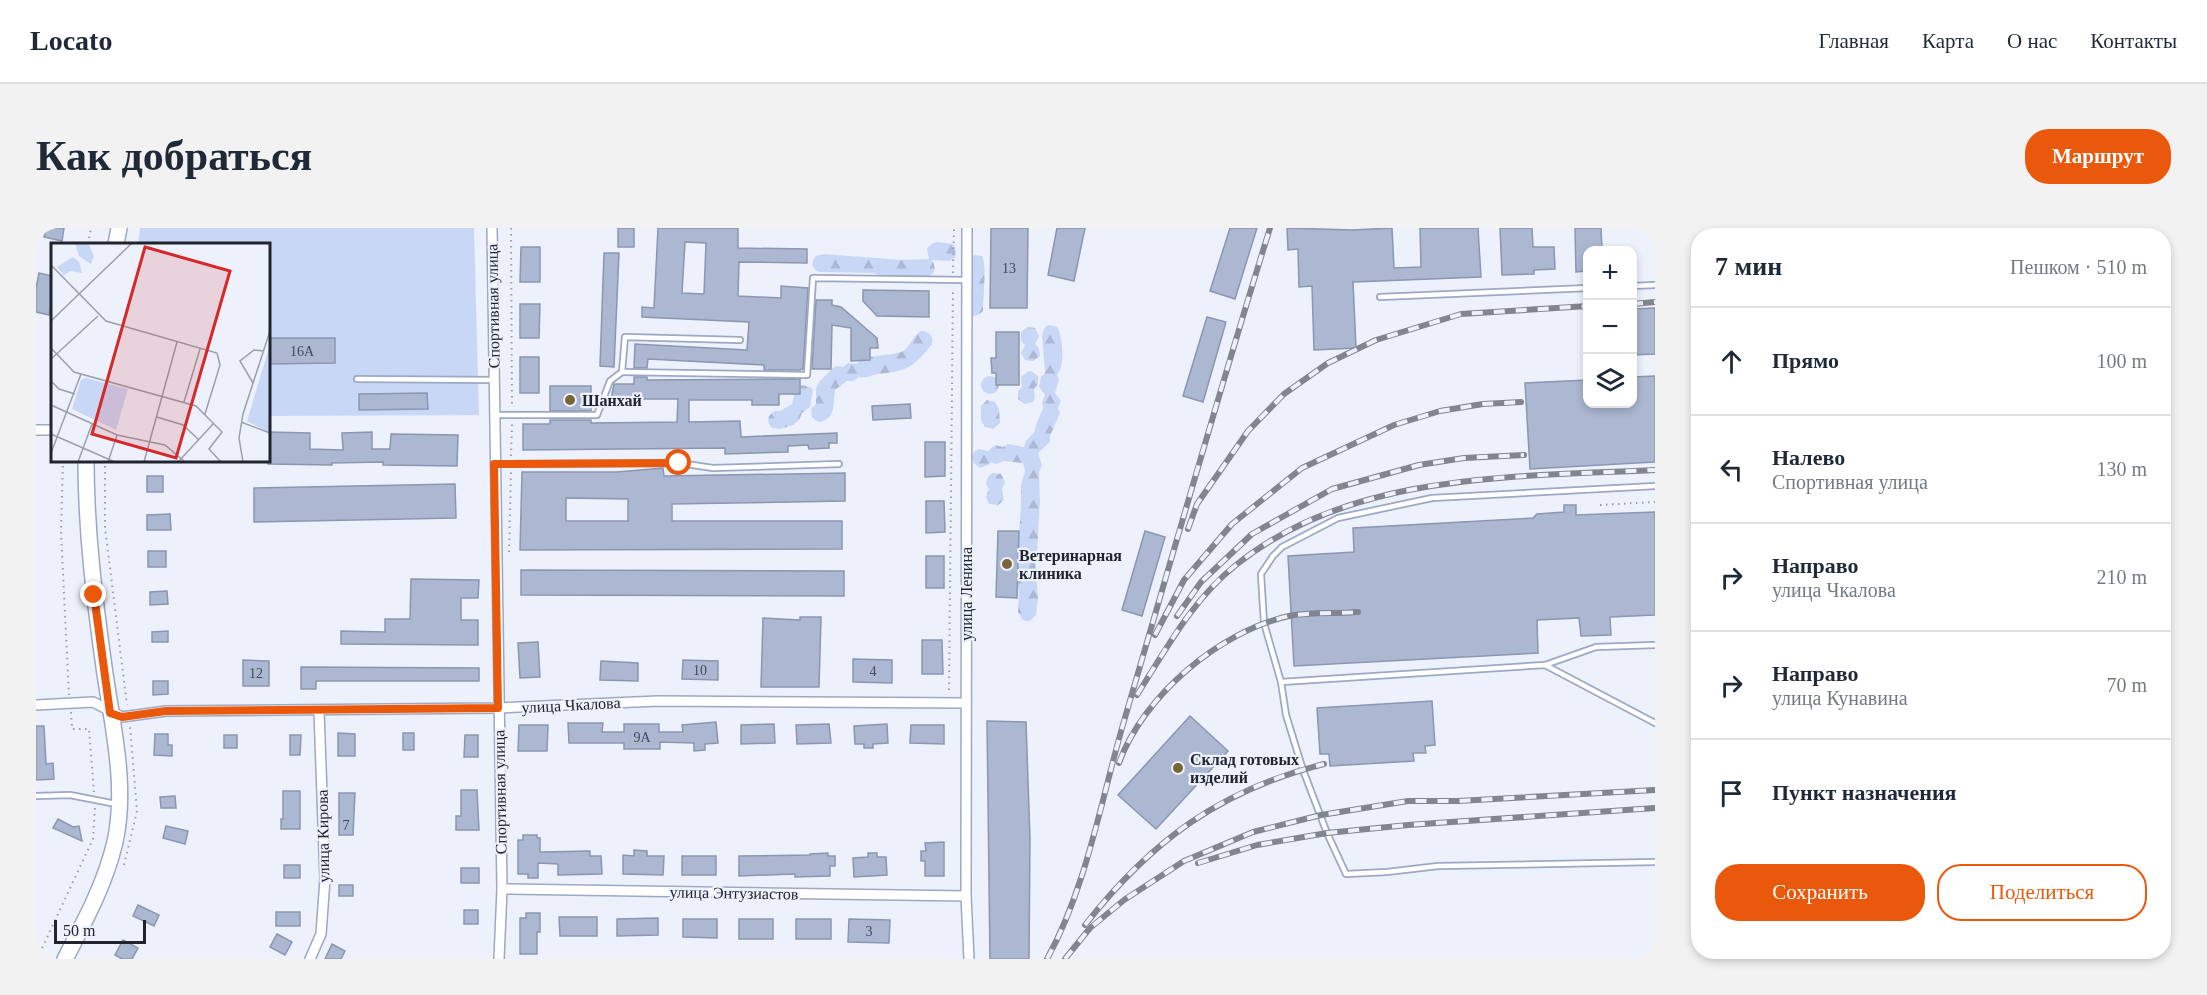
<!DOCTYPE html>
<html lang="ru">
<meta charset="utf-8">
<style>
body{margin:0;font-family:"Times New Roman",serif;background:#f2f2f3;color:#1f2937}
.controls{position:absolute;right:18px;top:18px;display:grid;overflow:hidden;border-radius:12px;box-shadow:0 3px 9px #0003}
.controls button{width:54px;height:54px;display:grid;place-items:center;padding:0;border:0;border-bottom:2px solid #e0e1e3;background:#fff;color:#1f2937;font:30px sans-serif}
.scale{position:absolute;left:18px;bottom:15px;width:92px;box-sizing:border-box;padding-left:6px;border:3px solid #20242e;border-top:0;font-size:16px;line-height:21px;white-space:nowrap;color:#20242e;-webkit-text-stroke:4px #ecf1fc;paint-order:stroke}
.stop{position:absolute;width:18px;height:18px;margin:-14px;border:4px solid #ea580c;border-radius:50%;background:#fff}
.stop.end{background:#ea580c;border-color:#fff;box-shadow:0 2px 6px #0008}
.list{margin:0;padding:0;list-style:none}
h2{display:flex;justify-content:space-between;align-items:center;height:78px;margin:0;padding:0 24px;font-size:26px}
h2 small{font-size:20px;font-weight:400;color:#747a83}
.list li{display:grid;grid-template-columns:39px 1fr auto;gap:18px;align-items:center;box-sizing:border-box;height:108px;padding:0 24px;border-top:2px solid #e0e1e3}
.list b{display:block;font-size:22px;white-space:nowrap}
.list p{margin:0;font-size:20px;white-space:nowrap;color:#747a83}
.list em{font-size:20px;font-style:normal;color:#747a83}
.actions{display:flex;gap:12px;padding:18px 24px}
.actions a{flex:1;padding:14px 0;border:2px solid #ea580c;border-radius:24px;text-align:center;font-size:21px;color:#ea580c}
.actions .main{background:#ea580c;color:#fff}
.icon{flex:none;width:33px;height:33px;fill:none;stroke:currentColor;stroke-width:2;stroke-linecap:round;stroke-linejoin:round}
.map{position:relative;flex:none;width:1619px;height:731px;overflow:hidden;border-radius:24px}
header{display:flex;align-items:center;gap:36px;box-sizing:border-box;height:84px;padding:0 30px;background:#fff;border-bottom:2px solid #e0e1e3}
header strong{font-size:28px}
nav{display:flex;gap:33px;margin-inline-start:auto;font-size:21px}
.intro{display:flex;align-items:center;justify-content:space-between;box-sizing:border-box;height:144px;padding:0 36px}
h1{margin:0;font-size:42px}
.button{padding:15px 27px;border-radius:24px;background:#ea580c;color:#fff;font-size:21px;font-weight:700}
main{display:flex;gap:36px;padding:0 36px}
aside{flex:1;background:#fff;border-radius:24px;box-shadow:0 3px 9px #0003}
.map>svg:first-child{display:block}
</style>
<header>
<strong>Locato</strong>
<nav><a>Главная</a><a>Карта</a><a>О нас</a><a>Контакты</a></nav>
</header>
<div class="intro"><h1>Как добраться</h1><a class="button">Маршрут</a></div>
<main>
<div class="map">
<svg width="1619" height="731" viewBox="0 0 1619 731">
<defs>
<pattern id="forest-firs" width="22" height="20" patternUnits="userSpaceOnUse" patternTransform="scale(1.5)"><rect width="22" height="20" fill="#c9d7f7"/><path d="M5 1l3.5 6h-7zM16 11l3.5 6h-7z" fill="#acb8d4"/></pattern>
</defs>
<rect width="100%" height="100%" fill="#ecf1fc"/>
<g fill="url(#forest-firs)">
<path d="M902 14 917 16 919 19 920 28 914 33 896 32C900 39 900 45 892 49 876 48 854 54 838 45L784 44C776 41 774 35 780 28L788 26 866 32 893 31 891 20 897 15Z"/>
<path d="M938 27 946 28C951 35 947 73 947 83 942 88 938 89 932 87L934 29Z"/>
<path d="M1013 97 1021 99C1027 107 1029 140 1021 147L1023 152 1019 165 1025 173 1022 180 1024 185 1014 208V214L1002 225 1006 237 1003 244 1004 271 1001 326 999 332 1002 370 1000 387 994 393H989L986 391 982 384 983 364 981 351 984 332 982 317 985 280V257L989 243 987 235 968 233 960 236 955 234 952 237 944 240C937 236 934 230 939 223L943 221 952 223 959 217 967 219 972 216 988 219 990 213 999 203 1000 197 1007 180 1006 174 1009 167 1003 159 1005 149 1009 145 1006 107 1009 99Z"/>
<path d="M991 99 999 100 1003 108 999 116 1003 120 1004 128 997 133 989 132 985 125 989 117 985 113V104Z"/>
<path d="M885 103C893 103 898 108 896 116 877 140 871 143 842 146 834 147 831 151 823 149L817 153H811L799 162C797 176 800 192 782 194L776 189 775 181 780 176V161L783 154 797 140 801 138 807 139 812 135 820 136C831 125 851 129 865 124 874 120 876 108 885 103Z"/>
<path d="M995 143 1002 148V156L998 161 999 170 997 174 989 176 982 171V163L986 159 985 149 991 144Z"/>
<circle cx="954" cy="157" r="9"/>
<path d="M766 157 774 159 777 162 774 179 766 185 763 192 757 197 744 201 736 200C730 194 731 187 739 183H744L756 176 759 163Z"/>
<path d="M951 172 959 174 963 181 964 195 957 201 949 199 945 192V178Z"/>
<path d="M957 245 965 246 969 254 966 261 968 272 962 277 953 276 950 269 953 261C948 255 950 249 957 245Z"/>
</g>
<path fill="#c9d7f7" d="M104 0H438L443 187 233 188 232 16H102Z"/>
<g fill="#acb7d2" stroke="#8b96b0" stroke-width="1.5" fill-rule="evenodd">
<path d="M10 0H28L26 13 8 9Z"/>
<rect x="582" y="0" width="16" height="19"/>
<path d="M622 0H702V20L771 21V35L703 34 702 68 745 70V58L772 60 767 141 764 142H728V137L612 131 611 140H598L599 116 711 122 713 94 606 89V79L618 80ZM649 14 670 15 668 66 646 65Z"/>
<path d="M955 0H992L991 80H954Z"/>
<path d="M1021 0H1049L1038 53 1012 47Z"/>
<path d="M1194 0H1221L1199 71 1174 63Z"/>
<path d="M1251 0 1316 2 1356 0 1358 40 1385 39 1384 0H1442L1445 49 1317 54 1320 120 1278 122 1276 58 1263 59 1262 21 1252 22Z"/>
<path d="M1464 0H1496L1497 19H1518L1519 41 1498 42V46L1466 47Z"/>
<path d="M1539 0H1565L1566 22H1551V43L1540 44Z"/>
<path d="M485 19H504V54H484Z"/>
<path d="M568 25H583L578 139 564 138Z"/>
<path d="M3 45 16 48V71L13 87 0 84V60Z"/>
<path d="M827 62 893 63V89L841 88 827 73Z"/>
<path d="M780 72H796V77L805 79 841 110 842 120H834V132L815 133V100L796 97 795 141H776Z"/>
<path d="M484 76H504L503 110H484Z"/>
<path d="M1619 80V126L1596 127V81Z"/>
<path d="M1171 89 1190 94 1167 174 1147 168Z"/>
<path d="M960 104H983V157H960V145H956L955 130H960Z"/>
<path d="M232 110H299V135L232 136Z"/>
<rect x="484" y="129" width="19" height="36"/>
<path d="M1619 148V234L1494 241 1489 155 1551 152V176H1596V149Z"/>
<path d="M598 149H611V152L764 151V166H743V177H716V172H653V194L704 193 705 209 801 205V215H793V220L773 221 772 217 752 218V224L689 226V220L487 222V196H514V192H555V195L641 194 642 171H575L578 156H598Z"/>
<rect x="514" y="158" width="41" height="25"/>
<path d="M391 165 392 181 323 182V166Z"/>
<path d="M874 176 875 190 837 192 836 178Z"/>
<path d="M232 204 274 205V221L307 222 306 205 336 204V221H354L355 206 422 207 421 238 347 237V234L296 235V237L232 236Z"/>
<path d="M889 214H909V248L889 249Z"/>
<path d="M627 240 628 248 809 245V273L636 276V293H806V321L484 322 486 244H581ZM530 270 592 271V293H530Z"/>
<rect x="111" y="248" width="16" height="16"/>
<path d="M419 256 420 290 218 294V260Z"/>
<path d="M890 273H908L909 304 890 305Z"/>
<path d="M1528 277H1540V287L1619 284V387L1574 389 1575 407 1545 408 1543 390 1501 392 1502 425 1258 438 1252 328 1318 324 1317 300 1497 290 1501 286 1528 284Z"/>
<path d="M134 286 135 302H111V287Z"/>
<path d="M962 303H983L981 370 960 369Z"/>
<path d="M1109 303 1129 309 1106 388 1086 382Z"/>
<rect x="112" y="323" width="18" height="16"/>
<rect x="890" y="328" width="18" height="32"/>
<path d="M485 342 808 343V368L485 367Z"/>
<path d="M375 351 443 352 442 370H425V392H442V417L305 416V403L349 404V391H374Z"/>
<path d="M131 363 132 376 114 377V364Z"/>
<path d="M764 389H785L783 459H725L727 390 764 392Z"/>
<path d="M132 403V414H116V404Z"/>
<path d="M886 412H906L907 446H886Z"/>
<path d="M502 414 504 449 484 450 482 415Z"/>
<path d="M817 431 856 432V455L817 454Z"/>
<path d="M207 432 233 433V458H207Z"/>
<path d="M647 432 682 433V452L646 451Z"/>
<path d="M565 433 602 435V453L564 452Z"/>
<path d="M265 439 443 440V453H280V461H265Z"/>
<path d="M117 453H132V466L117 467Z"/>
<path d="M1396 473 1399 517 1389 518 1390 525H1377L1378 533 1294 538 1293 526H1284L1281 480Z"/>
<path d="M1154 488 1192 523 1120 601 1082 567Z"/>
<path d="M951 493 990 494 994 611 993 731H954Z"/>
<path d="M680 494 682 515 669 516V522L658 523V515L624 514V521H588V515H533L532 495H567L566 504H588V496H623V504H647L646 497Z"/>
<path d="M738 496 739 515 705 516V497Z"/>
<path d="M793 496 795 515 761 516 760 497Z"/>
<path d="M851 496 852 515 837 516V520H828V516H819L818 498Z"/>
<path d="M483 497H512L511 523H482Z"/>
<path d="M875 497H908V516L874 515Z"/>
<path d="M0 498H8L10 536 17 535 18 551 0 552Z"/>
<path d="M302 505 319 506V528H302Z"/>
<rect x="367" y="505" width="11" height="17"/>
<path d="M119 506H132V517H136V528L118 527Z"/>
<rect x="188" y="507" width="13" height="13"/>
<path d="M254 507H265L264 527H254Z"/>
<path d="M429 507H442V529H428Z"/>
<path d="M425 562H441L443 602H420V588H425Z"/>
<path d="M247 563H264V601H245V591H247Z"/>
<path d="M303 565H319L317 607H303Z"/>
<path d="M139 568 140 580H125L124 569Z"/>
<path d="M22 591 37 599 43 598 46 613 17 600Z"/>
<path d="M130 598 152 603 149 616 127 610Z"/>
<path d="M487 607H501V610H504V624L554 623V628H565L566 646 522 647V636L502 635V650H492V646H482V612H487Z"/>
<path d="M908 614V648H889V633H885V623H890L889 615Z"/>
<path d="M598 622 611 623V628H628L627 647 587 646V627L598 628Z"/>
<path d="M792 625V628H799V638H794V648L759 649V646L703 648V628L774 627V626Z"/>
<path d="M832 625H841V629H850L851 647 818 649 817 630 832 629Z"/>
<rect x="646" y="628" width="34" height="19"/>
<rect x="248" y="637" width="16" height="13"/>
<rect x="425" y="640" width="18" height="15"/>
<rect x="303" y="657" width="14" height="11"/>
<path d="M102 677 123 687 118 698 97 688Z"/>
<rect x="428" y="682" width="14" height="14"/>
<rect x="240" y="684" width="24" height="14"/>
<path d="M490 685H504V704H501V726H484V690H490Z"/>
<path d="M523 689H561V708H524Z"/>
<path d="M622 690V707L581 708V691Z"/>
<path d="M647 691H681V710L647 709Z"/>
<rect x="703" y="691" width="34" height="20"/>
<rect x="760" y="691" width="35" height="20"/>
<path d="M813 691 854 692 853 715 812 714Z"/>
<path d="M241 706 256 714 249 727 234 719Z"/>
<path d="M87 712 102 720 96 731H86L79 727Z"/>
<path d="M296 716 309 723 305 731H289Z"/>
</g>
<g fill="none" stroke-linecap="round" stroke-linejoin="round">
<defs>
<g id="service">
<path d="M1596 58 1619 57"/>
<path d="M1344 69 1552 60"/>
<path d="M586 144 771 147 777 50 930 52"/>
<path d="M321 151 458 152"/>
<path d="M459 187H561L574 153 586 144 589 109 704 112"/>
<path d="M458 236 643 235 677 240 803 236"/>
<path d="M1619 258 1396 270 1302 290 1246 319 1237 328 1225 346 1228 395 1245 454 1250 487 1267 542 1291 605 1310 646 1351 644 1402 638 1619 634"/>
<path d="M1509 437 1560 419 1619 417"/>
<path d="M1245 454 1509 437 1619 495"/>
<path d="M0 568 34 567 80 576"/>
</g>
<g id="minor">
<path d="M456 0 466 661 463 731"/>
<path d="M931 0 930 668 933 731"/>
<path d="M0 202H16"/>
<path d="M0 477 57 474 86 489 130 483 462 480 622 473 930 475"/>
<path d="M466 661 930 668"/>
<path d="M274 731 285 706 289 651 283 483"/>
</g>
<g id="primary">
<path d="M80 16 83 0"/>
<path d="M29 731C49 693 69 656 79 614 91 559 77 500 69 446 59 375 50 305 50 232"/>
</g>
</defs>
<use href="#service" stroke="#9da8c3" stroke-width="8"/>
<use href="#minor" stroke="#9da8c3" stroke-width="12"/>
<use href="#primary" stroke="#9da8c3" stroke-width="18"/>
<g stroke="#999da8" stroke-width="2" stroke-dasharray="1.5 4.5" stroke-linecap="butt">
<path d="M475 0 476 180"/>
<path d="M52 16 55 0"/>
<path d="M917 45 918 0"/>
<path d="M475 228 476 195"/>
<path d="M27 232 25 304 33 467"/>
<path d="M69 232V300L91 477"/>
<path d="M1564 277 1619 274"/>
<path d="M473 324 475 243"/>
<path d="M913 462 917 60"/>
<path d="M35 484 36 501H53L58 564"/>
<path d="M88 637 101 583 94 498"/>
<path d="M1 731 57 611 59 579"/>
</g>
<use href="#service" stroke="#fff" stroke-width="4.5"/>
<use href="#minor" stroke="#fff" stroke-width="9"/>
<use href="#primary" stroke="#fff" stroke-width="15"/>
<defs>
<g id="rail">
<path d="M1596 76 1619 74"/>
<path d="M1152 301 1161 276 1212 203 1248 166 1292 135 1340 112 1425 86 1552 78"/>
<path d="M1141 388 1165 354 1216 306 1296 261 1383 237 1428 230 1488 227"/>
<path d="M1119 407 1148 352 1196 296 1266 240 1358 197 1404 183 1447 176 1485 174"/>
<path d="M1101 467C1130 421 1157 371 1200 337 1315 244 1479 249 1619 242"/>
<path d="M1083 535C1107 468 1184 403 1253 388 1275 384 1299 386 1322 384"/>
<path d="M1162 635 1221 617 1291 605 1372 597 1619 580"/>
<path d="M1049 697C1115 613 1184 562 1288 536"/>
<path d="M1011 731C1051 658 1065 572 1088 493 1136 329 1183 164 1234 0"/>
<path d="M1029 731 1054 700 1088 672 1148 633 1217 604 1285 587 1372 573H1422L1619 562"/>
</g>
</defs>
<use href="#rail" stroke="#80858f" stroke-width="6"/>
<use href="#rail" stroke="#ecf1fc" stroke-width="4" stroke-dasharray="11" stroke-linecap="butt"/>
</g>
<g fill="none" stroke-linecap="round" stroke-linejoin="round">
<path stroke="#ea580c" stroke-width="8" d="M58 367 74 485 86 489 130 483 462 480 458 236 643 235"/>
</g>
<g fill="#7a6534" stroke="#ecf1fc" stroke-width="2">
<circle cx="534" cy="172" r="6"/>
<circle cx="971" cy="336" r="6"/>
<circle cx="1142" cy="540" r="6"/>
</g>
<g text-anchor="middle" dominant-baseline="central" stroke-width="4.5" stroke-linejoin="round" paint-order="stroke">
<g font-size="14" fill="#434957">
<text x="973" y="40">13</text>
<text x="266" y="123">16А</text>
<text x="664" y="442">10</text>
<text x="837" y="443">4</text>
<text x="220" y="445">12</text>
<text x="606" y="509">9А</text>
<text x="310" y="597">7</text>
<text x="833" y="703">3</text>
</g>
<g font-size="16" fill="#20242e" stroke="#ecf1fc">
<text transform="translate(457 78) rotate(-91)">Спортивная улица</text>
<text transform="translate(930 366) rotate(-90)">улица Ленина</text>
<text transform="translate(535 477) rotate(-3)">улица Чкалова</text>
<text transform="translate(464 564) rotate(-91)">Спортивная улица</text>
<text transform="translate(287 608) rotate(-91)">улица Кирова</text>
<text transform="translate(698 665) rotate(1)">улица Энтузиастов</text>
</g>
<g font-size="16" font-weight="bold" fill="#20242e" stroke="#ecf1fc" text-anchor="start">
<text x="546" y="172">Шанхай</text>
<text x="983" y="327">Ветеринарная<tspan x="983" dy="18">клиника</tspan></text>
<text x="1154" y="531">Склад готовых<tspan x="1154" dy="18">изделий</tspan></text>
</g>
</g>
<g transform="translate(15 15)">
<rect width="219" height="219" fill="#ecf1fc"/>
<path d="M24 0H37L43 13 40 21 28 13ZM22 14 28 19 31 30 19 28 13 32 6 24Z" fill="#c9d7f7"/>
<path d="M219 102V190L196 178Z" fill="#c9d7f7"/>
<path d="M35 135 77 146 65 187 21 166 30 137Z" fill="#c9d7f7"/>
<path fill="none" stroke="#9a9faa" stroke-width="1.5" d="M0 22 55 78 166 110 169 122 154 171M0 78 81 0M0 105 23 129 145 163 171 189 158 206 170 219M0 116 47 73M0 138 8 146 24 151M202 140 189 118 203 107 213 108M133 159 149 106M0 162 66 192 114 202 134 219M106 174 132 182 148 197M190 179 219 190M0 191 64 219M0 210 30 131M27 219 41 181M57 219 66 192M93 219 126 99M127 219 163 180M192 219 188 195 192 171 219 88"/>
<path fill="#d62828" fill-opacity="0.15" stroke="#d62828" stroke-width="3" d="M94 4 179 28 125 215 41 191Z"/>
<rect width="219" height="219" fill="none" stroke="#20242e" stroke-width="3"/>
</g>
</svg>
<div class="controls">
<button>+</button>
<button>−</button>
<button><svg class="icon" aria-label="layers" viewBox="0 0 24 24"><path d="M12 4l9 5-9 5-9-5zM3 14l9 5 9-5"/></svg></button>
</div>
<div class="scale">50 m</div>
<div class="stop" style="left:643px;top:235px"></div>
<div class="stop end" style="left:58px;top:367px"></div>
</div>
<aside>
<h2>7 мин<small>Пешком · 510 m</small></h2>
<ul class="list">
<li><svg class="icon" aria-label="ahead" viewBox="0 0 24 24"><path d="M12 20V5M6 11l6-6 6 6"/></svg><div><b>Прямо</b></div><em>100 m</em></li>
<li><svg class="icon" aria-label="left" viewBox="0 0 24 24"><path d="M17 20v-9H6M10 6l-5 5 5 5"/></svg><div><b>Налево</b><p>Спортивная улица</p></div><em>130 m</em></li>
<li><svg class="icon" aria-label="right" viewBox="0 0 24 24"><path d="M7 20v-9h11M14 6l5 5-5 5"/></svg><div><b>Направо</b><p>улица Чкалова</p></div><em>210 m</em></li>
<li><svg class="icon" aria-label="right" viewBox="0 0 24 24"><path d="M7 20v-9h11M14 6l5 5-5 5"/></svg><div><b>Направо</b><p>улица Кунавина</p></div><em>70 m</em></li>
<li><svg class="icon" aria-label="arrive" viewBox="0 0 24 24"><path d="M6 21V4h12l-3 4 3 4H6"/></svg><div><b>Пункт назначения</b></div></li>
</ul>
<div class="actions"><a class="main">Сохранить</a><a>Поделиться</a></div>
</aside>
</main>
